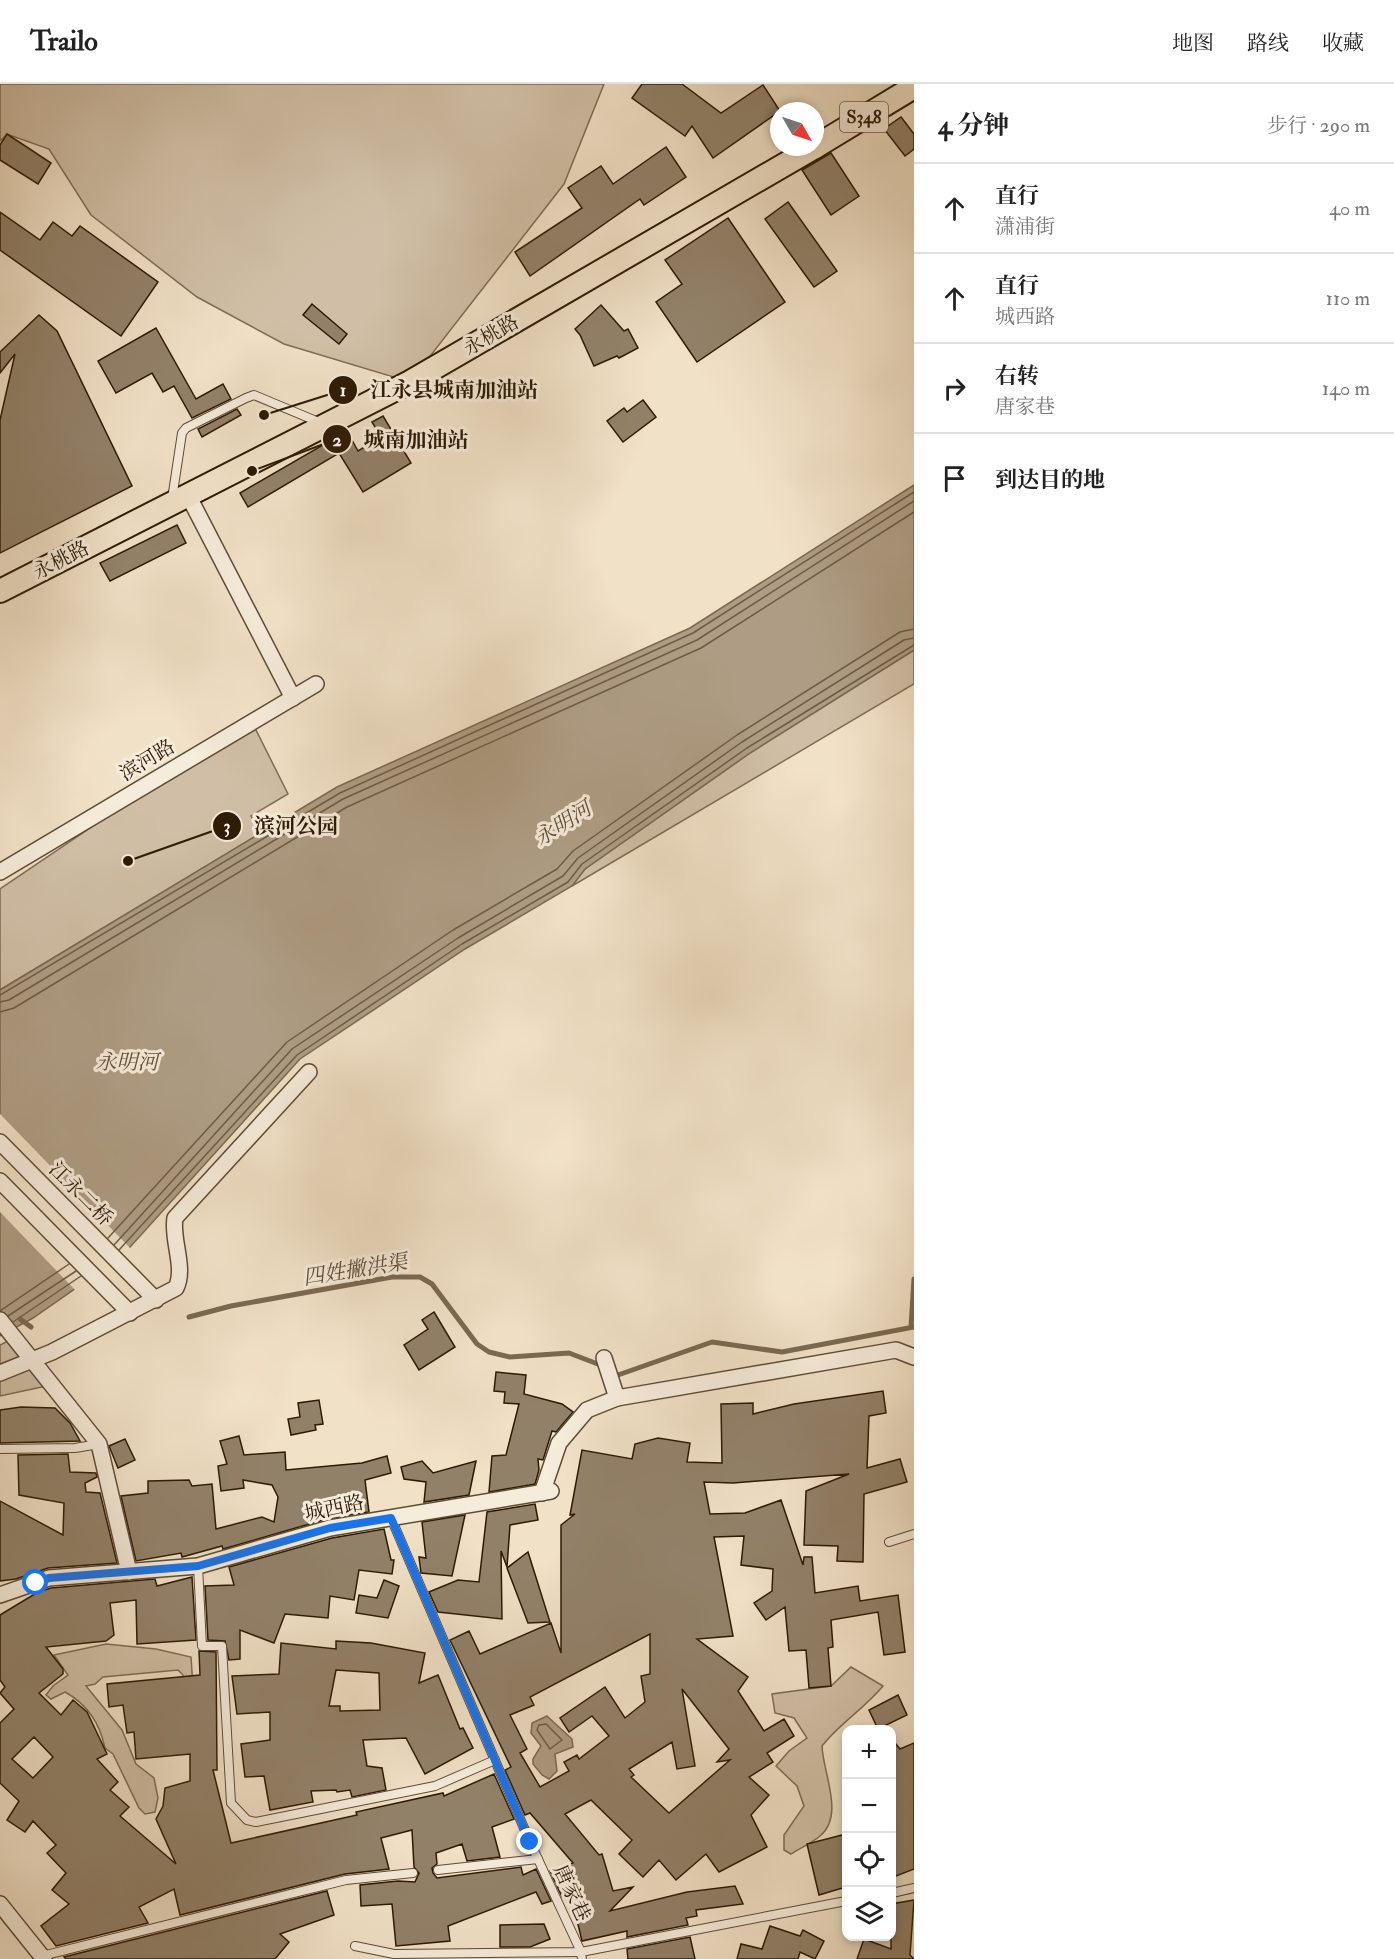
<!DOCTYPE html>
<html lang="zh">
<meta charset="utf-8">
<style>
body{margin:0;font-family:"IM FELL Double Pica","Noto Serif SC",serif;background:#f2f2f2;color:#222}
.controls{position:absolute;right:18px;bottom:18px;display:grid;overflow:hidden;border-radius:12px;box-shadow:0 3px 9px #0003}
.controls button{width:54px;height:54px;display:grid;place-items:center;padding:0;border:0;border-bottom:2px solid #e0e0e0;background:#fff;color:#222;font:30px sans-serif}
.compass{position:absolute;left:770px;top:18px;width:54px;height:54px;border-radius:50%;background:#fff;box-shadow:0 3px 9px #0003;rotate:129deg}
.stop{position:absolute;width:18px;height:18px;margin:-14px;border:4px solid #1a73e8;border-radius:50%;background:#fff}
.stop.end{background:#1a73e8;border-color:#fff;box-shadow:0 2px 6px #0008}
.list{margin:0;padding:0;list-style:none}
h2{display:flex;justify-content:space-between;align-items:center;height:78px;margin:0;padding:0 24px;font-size:26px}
h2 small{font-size:20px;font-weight:400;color:#767676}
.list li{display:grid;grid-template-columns:39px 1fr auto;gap:18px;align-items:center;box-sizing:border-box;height:90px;padding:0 24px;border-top:2px solid #e0e0e0}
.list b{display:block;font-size:22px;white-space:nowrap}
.list p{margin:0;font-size:20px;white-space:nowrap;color:#767676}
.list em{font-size:20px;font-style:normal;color:#767676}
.icon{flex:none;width:33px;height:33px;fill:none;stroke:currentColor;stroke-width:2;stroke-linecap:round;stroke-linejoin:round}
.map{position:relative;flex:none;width:914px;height:1875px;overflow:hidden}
header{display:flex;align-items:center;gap:36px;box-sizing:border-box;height:84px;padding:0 30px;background:#fff;border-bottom:2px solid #e0e0e0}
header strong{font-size:28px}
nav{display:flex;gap:33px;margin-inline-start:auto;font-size:21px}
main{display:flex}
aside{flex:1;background:#fff}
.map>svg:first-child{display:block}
</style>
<header>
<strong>Trailo</strong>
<nav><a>地图</a><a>路线</a><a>收藏</a></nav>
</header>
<main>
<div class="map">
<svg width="914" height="1875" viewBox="0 0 914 1875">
<rect width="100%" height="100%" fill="#f1e1c7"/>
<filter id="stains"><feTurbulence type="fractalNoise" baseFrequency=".00333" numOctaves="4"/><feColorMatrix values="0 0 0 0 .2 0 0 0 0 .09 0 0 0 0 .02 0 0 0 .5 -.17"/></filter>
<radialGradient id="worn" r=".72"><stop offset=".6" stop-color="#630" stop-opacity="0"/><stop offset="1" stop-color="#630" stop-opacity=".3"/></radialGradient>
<g fill="#d0bfa6" stroke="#7e6c54" stroke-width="1.5">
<path d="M0 0H604L564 100 410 298 284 260 197 213 91 131 49 65 7 50 0 57Z"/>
<path d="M914 566V600L572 802 585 785 750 669Z"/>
<path d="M252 638 288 710 251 732 261 749 0 906V805L198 671Z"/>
<path d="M14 1254 51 1301 0 1312V1261Z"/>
<path d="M106 1560 156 1565 191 1573 193 1603 186 1612 183 1591 178 1586 103 1593 95 1600 86 1602 122 1646 136 1680 154 1694 158 1714 155 1728 145 1730 139 1724 113 1670 105 1664C100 1640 87 1620 65 1608L51 1615 46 1611 53 1602 68 1591 54 1571Z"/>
<path d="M851 1583 883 1602C864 1625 840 1639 822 1662 823 1690 845 1731 820 1752 812 1759 800 1764 791 1770L784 1766V1751L804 1722 797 1702 776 1682 789 1667 807 1654 794 1634 775 1629 772 1610 831 1602Z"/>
</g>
<g fill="#ae9d84" stroke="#7a6950" stroke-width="1.5">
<path d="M914 401V566L750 669 585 785 572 802 465 865 300 975 122 1172 33 1234 0 1252V906L337 703 690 544Z"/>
<path d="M547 1632 572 1655 573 1663 555 1670 557 1687 549 1695 542 1691 533 1680V1675L541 1662 531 1649 532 1639Z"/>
</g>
<path fill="#f1e1c7" d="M0 1030 132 1166 124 1175 76 1207 0 1128Z"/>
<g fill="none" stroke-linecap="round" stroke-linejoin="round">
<g stroke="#6d5c44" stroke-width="1.5">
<path d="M0 911 340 709 693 549 914 408"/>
<path d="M0 918 9 916 343 715 697 556 914 417"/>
<path d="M0 928 14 924 347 723 701 564 914 428"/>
<path d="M108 1154 287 958 453 846 557 785 573 767 737 651 900 548 914 545"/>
<path d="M114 1161 292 965 458 854 563 792 578 774 742 658 904 556 914 554"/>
<path d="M119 1166 297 971 462 860 568 798 582 780 747 664 914 561"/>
<path d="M0 1227 69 1180"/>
<path d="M8 1232 76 1187"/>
<path d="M13 1238 81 1192"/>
<path d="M546 1640 562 1656 550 1665 537 1646 539 1641Z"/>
</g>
<g stroke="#7a6950" stroke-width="5">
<path d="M189 1233 231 1222 392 1193H420L432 1200 477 1260 489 1268 510 1273 569 1269 603 1282"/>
<path d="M20 1235 31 1243"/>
<path d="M911 1243 914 1195"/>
<path d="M613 1288 618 1291 712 1258 782 1268 914 1243"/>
</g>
</g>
<g fill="#928169" stroke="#2c1a03" stroke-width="1.5" fill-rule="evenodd">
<path d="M642 0H682L721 29 763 1 780 27 713 74 692 42 685 52 632 14Z"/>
<path d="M901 33 914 50V65L905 72 884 45Z"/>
<path d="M7 50 51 79 38 100 0 76V61Z"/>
<path d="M666 63 686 93 644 121 640 115 530 192 515 168 582 124 568 104 601 82 613 100Z"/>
<path d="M831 69 859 112 831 131 802 86Z"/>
<path d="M788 118 837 187 814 203 765 135Z"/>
<path d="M0 128 40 156 53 138 72 152 80 142 158 198 121 252 0 166Z"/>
<path d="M728 134 785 218 697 278 656 218 682 200 665 176Z"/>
<path d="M312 220 347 250 339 260 303 231Z"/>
<path d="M601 221 624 247 628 245 638 264 619 274 617 272 594 282 580 251 575 245Z"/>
<path d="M39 231 57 247 132 402 0 469V336L15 270 0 289V268Z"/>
<path d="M156 244 196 315 223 300 231 315 192 334 174 302 163 308 152 289 116 309 98 277Z"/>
<path d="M643 316 656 333 623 358 607 337 624 324 627 328Z"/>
<path d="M237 325 241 331 202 353 198 345Z"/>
<path d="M383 332 411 379 363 408 339 369 248 423 240 409 347 347 358 367 381 353 372 338Z"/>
<path d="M177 441 186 459 110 497 100 479Z"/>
<path d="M434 1228 455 1263 419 1286 404 1261 428 1245 422 1236Z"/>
<path d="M496 1288 526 1291 524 1310 562 1320 573 1328 556 1348 552 1347 543 1376 538 1375 539 1386 535 1400 489 1408 492 1372 506 1371 519 1320 504 1319 505 1308 494 1307Z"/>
<path d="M883 1307 886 1329 869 1332 867 1384 900 1375 907 1398 864 1410 863 1478 837 1477 838 1462 804 1461 806 1407 849 1390 733 1399 704 1398 710 1430 745 1429 781 1416 803 1481 804 1473H812L815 1509 858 1502 860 1517 898 1511 905 1568 884 1571 878 1528 831 1536 833 1563 828 1564 831 1602 809 1604 806 1566 789 1567 785 1523 766 1536 754 1519 772 1507 773 1485 741 1481 744 1452 714 1453 733 1552 697 1555 748 1593 738 1607 764 1647 784 1635 794 1652 767 1669 773 1678 749 1693 769 1711 751 1731 767 1763 719 1788 706 1770 676 1796 659 1776 643 1793 619 1770 632 1756 591 1716 565 1730 599 1771 602 1770 613 1807 633 1803 610 1827 687 1808 735 1802 743 1820 696 1826 697 1832 686 1834 688 1841 627 1853V1847L582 1857 571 1811 562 1813 550 1787 573 1779 530 1729 525 1731 505 1686 511 1683 450 1556 469 1547 480 1570 551 1539 561 1569V1441L575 1430 570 1431 582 1366 632 1375 635 1360 658 1354 690 1359 687 1378 722 1379 721 1320 753 1319V1330L794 1320ZM650 1550V1590L641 1592 645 1618 625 1634 605 1603 560 1634 569 1648 592 1632 609 1652 579 1675 577 1671 564 1678 569 1687 540 1703 520 1669 527 1665 510 1631 534 1621 530 1613ZM682 1605 729 1665 717 1678 730 1676 669 1729 631 1693 634 1691 629 1685 672 1658 677 1685 695 1682Z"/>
<path d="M319 1316 323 1340 315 1341 316 1346 291 1351 288 1335 300 1333 298 1319Z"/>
<path d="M21 1323 55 1324 70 1339 80 1357 0 1359V1326Z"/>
<path d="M239 1352 244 1371 285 1368 286 1386 362 1379 387 1372 391 1389 365 1396 369 1428 327 1435 223 1465 222 1462 182 1473 181 1469 136 1477 121 1412 148 1409V1397L189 1396 192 1402 212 1400 216 1445 262 1433 274 1438 278 1413 272 1401 243 1396 244 1404 221 1407 218 1382 227 1380 220 1357Z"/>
<path d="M125 1355 135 1376 118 1384 109 1362Z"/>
<path d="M68 1370 70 1388 96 1389 97 1393 85 1399 86 1408 100 1409 117 1479 48 1484 16 1495 0 1497V1417L63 1451 64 1419 19 1411 18 1371Z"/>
<path d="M422 1377 433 1389 476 1377 469 1411 424 1418 426 1398 404 1395 401 1383Z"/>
<path d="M535 1420 538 1436 510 1441 507 1483 501 1467 502 1535 438 1528 429 1508 458 1496 479 1498 487 1428Z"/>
<path d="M465 1431 452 1492 421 1489 419 1473 426 1474 422 1438Z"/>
<path d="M384 1445 391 1476H394L392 1490 359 1486 354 1516 330 1512 328 1534 285 1530 274 1559 240 1546V1575L229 1576 225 1557 208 1556 205 1502 234 1501 229 1483 332 1454Z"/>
<path d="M528 1468 550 1538 528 1539 507 1484Z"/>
<path d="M192 1493 196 1556 137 1560 136 1516 110 1519 114 1551 106 1557 46 1563 63 1585V1590L39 1609 61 1631 73 1616 87 1628 107 1670 97 1675 118 1698 110 1706 129 1723 120 1732 176 1780 156 1735 163 1722 165 1704 190 1697V1670L136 1675 134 1648 127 1649 123 1621 109 1623 107 1600 200 1591 199 1567 216 1568 217 1686H213L231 1759 357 1731 356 1728 443 1709 444 1712 494 1690 514 1735 492 1743 500 1773 467 1777 462 1760 436 1769 437 1780 432 1784 433 1789 437 1794 521 1783 523 1791 536 1785 551 1817 542 1820 536 1808 448 1842 450 1857 396 1862 392 1820 361 1822 360 1801 398 1797 415 1798 419 1789 414 1783 412 1746 381 1754 389 1785 345 1790 180 1831 174 1805 139 1823 148 1839 56 1862 41 1842 69 1820 52 1806 66 1789 47 1769 56 1761 33 1737 25 1748 7 1736 19 1717 0 1699V1639L14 1625 0 1609 5 1603 0 1596V1531L38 1508 51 1504 155 1495 157 1502ZM34 1653 53 1673 33 1694 12 1675Z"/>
<path d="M384 1496 399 1502 388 1534 356 1529 359 1511 377 1514Z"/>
<path d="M336 1557 371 1559 425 1569 419 1599 438 1591 460 1645 463 1644 473 1664 425 1690 406 1654 363 1656 367 1682 382 1684 386 1706 352 1713 350 1706 337 1708 336 1706 311 1707 313 1718 270 1726 264 1692 245 1693 241 1660 270 1656V1628L237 1630 232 1592 279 1590 281 1559 336 1565ZM336 1586 379 1589 380 1626 340 1627V1622H329Z"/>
<path d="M898 1611 907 1631 878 1645 869 1626Z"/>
<path d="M891 1654 900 1665 914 1659V1785L891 1794Z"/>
<path d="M846 1750V1803L819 1811 807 1760Z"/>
<path d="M327 1807 334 1831 280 1850 289 1858 275 1875H66L64 1873Z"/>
<path d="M914 1816 910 1871 914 1875H857L864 1855 891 1865V1820Z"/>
<path d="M544 1840 550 1855 530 1863H500V1841Z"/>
<path d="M770 1842 800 1852 803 1846 824 1857 815 1875 800 1868 798 1875H737L741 1860 762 1865Z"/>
<path d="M690 1853 695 1875H628L627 1865Z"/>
</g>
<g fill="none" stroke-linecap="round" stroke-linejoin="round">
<defs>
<g id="service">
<path d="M172 415 182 349 186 344 246 314 254 311 321 339"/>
<path d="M0 1365 75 1364 99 1360"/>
<path d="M889 1458 914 1450"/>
<path d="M198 1482 202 1562H222L231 1719 247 1736 256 1738 435 1702 495 1676"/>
<path d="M438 1786 538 1775"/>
<path d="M892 1809 914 1804"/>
<path d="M355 1862 394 1870 581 1868 530 1758 391 1434"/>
<path d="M42 1872 346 1796 413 1789"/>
<path d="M582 1875 581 1868 846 1817"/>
</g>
<g id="minor">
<path d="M188 411 293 614"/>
<path d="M0 788 316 600"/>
<path d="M0 1058 156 1216"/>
<path d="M0 1097 130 1229"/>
<path d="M0 1236 99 1360 129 1488"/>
<path d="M604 1274 617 1314"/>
<path d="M0 1289 52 1268 176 1204C186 1184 171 1155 175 1134L309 988"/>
<path d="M542 1409 559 1359 587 1326 617 1314 896 1266 914 1273"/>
<path d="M0 1511 49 1494 198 1482 330 1444 551 1407"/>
<path d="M0 1820 44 1875"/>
</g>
<g id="primary">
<path d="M815 63 914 3"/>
<path d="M0 507 410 298 815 63"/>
</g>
</defs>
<use href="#service" stroke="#5d4c34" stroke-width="10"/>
<use href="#minor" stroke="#5d4c34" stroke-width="18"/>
<use href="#primary" stroke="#2c1a03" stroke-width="26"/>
<use href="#service" stroke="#f6ecdb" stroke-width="8"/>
<use href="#minor" stroke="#f6ecdb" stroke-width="15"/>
<use href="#primary" stroke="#f1e1c7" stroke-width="22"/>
</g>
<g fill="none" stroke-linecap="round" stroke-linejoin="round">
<path stroke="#1a73e8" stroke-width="8" d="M36 1499 49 1494 198 1482 330 1444 391 1434 530 1758"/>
</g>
<g text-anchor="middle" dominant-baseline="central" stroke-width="6" stroke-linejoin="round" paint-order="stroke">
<rect fill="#f6ecdb" stroke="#695944" stroke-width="1.5" x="840" y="18" width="48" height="30" rx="4.5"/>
<g font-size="18" font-weight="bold" fill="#2c1a03">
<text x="864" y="33">S348</text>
</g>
<g font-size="20" fill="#2c1a03" stroke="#f6ecdb">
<text transform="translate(491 251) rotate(-30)">永桃路</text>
<text transform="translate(61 476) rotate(-27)">永桃路</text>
<text transform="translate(147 676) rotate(-31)">滨河路</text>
<text transform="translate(81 1110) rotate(45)">江永二桥</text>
<text transform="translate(334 1424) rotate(-12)">城西路</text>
<text transform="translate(572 1809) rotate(65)">唐家巷</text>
</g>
<g font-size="21" font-style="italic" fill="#604e37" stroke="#f6ecdb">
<text transform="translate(563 740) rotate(-33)">永明河</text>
<text x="127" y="978">永明河</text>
<text transform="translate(355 1186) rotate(-9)">四姓撇洪渠</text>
</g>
</g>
<path fill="none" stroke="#2c1a03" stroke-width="2" d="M264 331L343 306M252 387L337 355M128 777L227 742"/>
<g fill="#2c1a03" stroke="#f6ecdb" stroke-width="2">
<circle cx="264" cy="331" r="6"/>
<circle cx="252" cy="387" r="6"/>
<circle cx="128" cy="777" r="6"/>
<circle cx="343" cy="306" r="15"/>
<circle cx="337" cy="355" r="15"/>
<circle cx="227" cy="742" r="15"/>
</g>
<g font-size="18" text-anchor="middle" font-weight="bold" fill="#fff">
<text x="343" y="312">1</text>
<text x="337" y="362">2</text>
<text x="227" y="748">3</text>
</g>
<g font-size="21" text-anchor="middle" font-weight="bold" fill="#2c1a03" stroke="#f6ecdb" stroke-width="6" stroke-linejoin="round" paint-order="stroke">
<text x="454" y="313">江永县城南加油站</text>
<text x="416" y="363">城南加油站</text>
<text x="296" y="749">滨河公园</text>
</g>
<rect width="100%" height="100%" filter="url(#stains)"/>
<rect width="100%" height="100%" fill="url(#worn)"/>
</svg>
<div class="controls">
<button>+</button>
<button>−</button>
<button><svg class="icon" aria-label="locate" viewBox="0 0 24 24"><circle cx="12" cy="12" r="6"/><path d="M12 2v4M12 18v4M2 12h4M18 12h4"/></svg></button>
<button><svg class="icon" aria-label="layers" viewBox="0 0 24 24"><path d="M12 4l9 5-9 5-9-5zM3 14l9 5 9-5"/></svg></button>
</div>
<svg class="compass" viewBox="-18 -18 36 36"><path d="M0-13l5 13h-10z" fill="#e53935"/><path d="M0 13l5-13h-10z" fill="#767676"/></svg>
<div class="stop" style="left:36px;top:1499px"></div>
<div class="stop end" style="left:530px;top:1758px"></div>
</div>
<aside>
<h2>4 分钟<small>步行 · 290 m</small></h2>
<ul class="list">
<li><svg class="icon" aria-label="ahead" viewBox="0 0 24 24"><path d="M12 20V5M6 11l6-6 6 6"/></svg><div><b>直行</b><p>潇浦街</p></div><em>40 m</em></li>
<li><svg class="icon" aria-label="ahead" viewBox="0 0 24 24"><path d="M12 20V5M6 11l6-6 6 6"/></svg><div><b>直行</b><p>城西路</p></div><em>110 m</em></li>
<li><svg class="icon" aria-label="right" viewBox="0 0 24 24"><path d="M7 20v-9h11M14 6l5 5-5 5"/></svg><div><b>右转</b><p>唐家巷</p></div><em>140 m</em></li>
<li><svg class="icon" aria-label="arrive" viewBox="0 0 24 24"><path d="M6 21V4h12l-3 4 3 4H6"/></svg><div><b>到达目的地</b></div></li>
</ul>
</aside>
</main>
